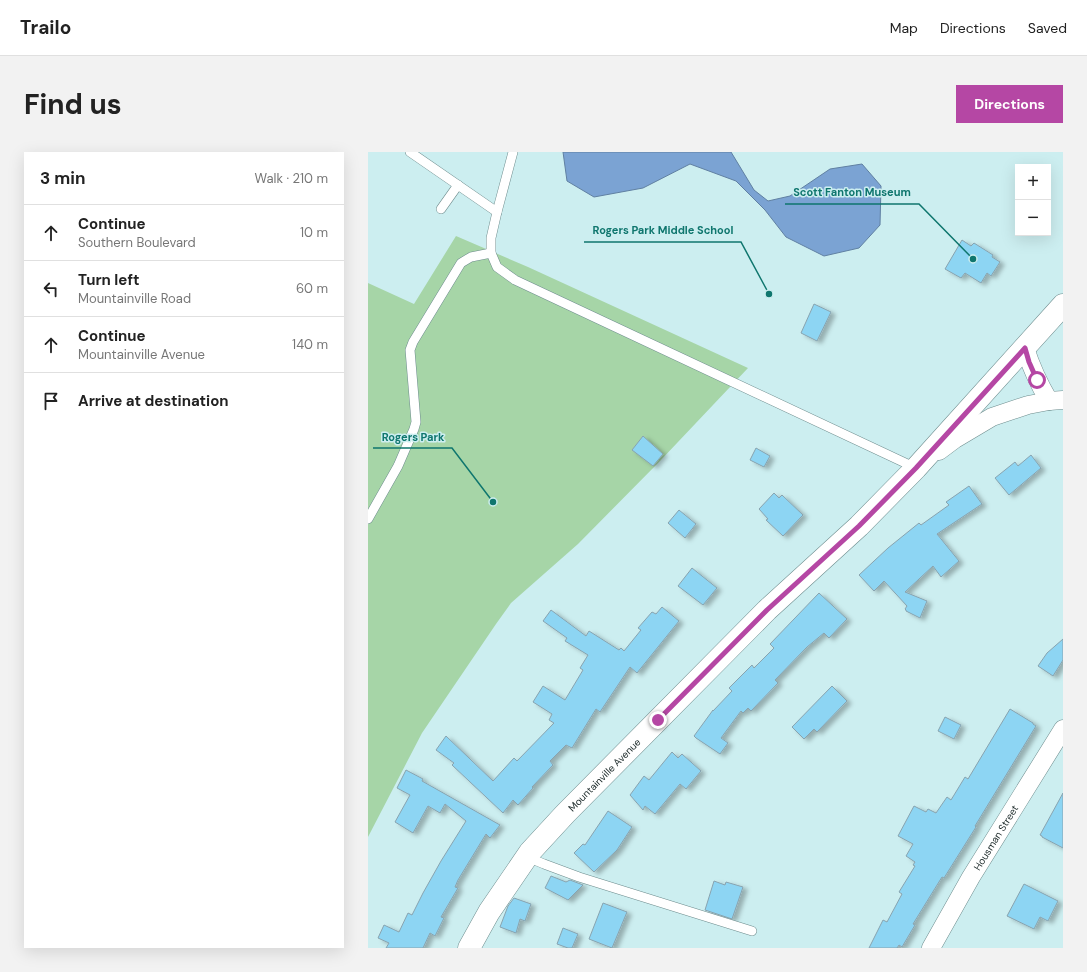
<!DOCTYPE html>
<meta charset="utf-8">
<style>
body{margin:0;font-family:"DM Sans",sans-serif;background:#f2f2f2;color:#222}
.controls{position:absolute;right:12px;top:12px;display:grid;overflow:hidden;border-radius:0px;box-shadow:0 4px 16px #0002}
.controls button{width:36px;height:36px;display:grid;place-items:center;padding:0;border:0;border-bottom:1px solid #e0e0e0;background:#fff;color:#222;font:20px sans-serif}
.stop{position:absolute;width:12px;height:12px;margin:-9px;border:3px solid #b547a4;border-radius:50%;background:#fff}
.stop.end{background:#b547a4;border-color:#fff;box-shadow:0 1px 4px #0008}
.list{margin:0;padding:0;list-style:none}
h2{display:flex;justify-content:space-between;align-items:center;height:52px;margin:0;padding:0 16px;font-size:17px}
h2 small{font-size:13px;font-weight:400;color:#767676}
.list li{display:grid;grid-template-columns:26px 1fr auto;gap:12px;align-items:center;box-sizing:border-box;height:56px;padding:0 16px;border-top:1px solid #e0e0e0}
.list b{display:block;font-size:15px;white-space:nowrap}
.list p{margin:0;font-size:13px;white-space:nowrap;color:#767676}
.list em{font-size:13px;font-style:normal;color:#767676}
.icon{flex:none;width:22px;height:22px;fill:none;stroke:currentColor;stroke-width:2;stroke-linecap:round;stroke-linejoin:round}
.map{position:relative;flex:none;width:695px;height:796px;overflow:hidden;border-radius:0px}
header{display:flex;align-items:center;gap:24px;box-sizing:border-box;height:56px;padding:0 20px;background:#fff;border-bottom:1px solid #e0e0e0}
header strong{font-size:19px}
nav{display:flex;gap:22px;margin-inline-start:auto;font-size:14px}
.intro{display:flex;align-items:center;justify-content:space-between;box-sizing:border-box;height:96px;padding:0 24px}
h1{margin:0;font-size:28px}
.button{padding:10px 18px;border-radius:0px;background:#b547a4;color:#fff;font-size:14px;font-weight:700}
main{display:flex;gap:24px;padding:0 24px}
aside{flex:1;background:#fff;border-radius:0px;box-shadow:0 4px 16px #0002}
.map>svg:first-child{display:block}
</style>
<header>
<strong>Trailo</strong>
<nav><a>Map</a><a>Directions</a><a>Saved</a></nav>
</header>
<div class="intro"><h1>Find us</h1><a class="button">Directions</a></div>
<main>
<aside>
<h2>3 min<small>Walk · 210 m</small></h2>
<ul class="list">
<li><svg class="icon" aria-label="ahead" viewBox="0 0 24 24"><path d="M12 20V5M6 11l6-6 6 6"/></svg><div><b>Continue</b><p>Southern Boulevard</p></div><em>10 m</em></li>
<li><svg class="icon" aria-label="left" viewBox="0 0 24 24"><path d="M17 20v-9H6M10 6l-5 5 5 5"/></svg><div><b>Turn left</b><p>Mountainville Road</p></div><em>60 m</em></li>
<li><svg class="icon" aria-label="ahead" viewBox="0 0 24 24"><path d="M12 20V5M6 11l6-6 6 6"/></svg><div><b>Continue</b><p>Mountainville Avenue</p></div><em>140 m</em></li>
<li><svg class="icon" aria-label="arrive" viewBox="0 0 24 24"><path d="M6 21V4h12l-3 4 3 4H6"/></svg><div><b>Arrive at destination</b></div></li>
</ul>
</aside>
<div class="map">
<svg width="695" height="796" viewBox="0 0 695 796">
<defs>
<filter id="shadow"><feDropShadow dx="4.5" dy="2.5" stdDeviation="2" flood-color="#0004"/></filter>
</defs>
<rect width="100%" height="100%" fill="#cceef0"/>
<path fill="#a6d5a7" d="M88 84 160 115 380 216 292 309 210 392 143 451 128 472 54 581 0 685V131L46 152Z"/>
<path fill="#7ba3d3" stroke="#6080a2" d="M195 0H363L386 38 400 49 422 44 462 17 494 12 513 34 512 73 491 96 456 104 418 85 397 58 368 29 322 12 275 36 226 45 199 29Z"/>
<g fill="#8dd5f3" stroke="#88a3af" filter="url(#shadow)">
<path d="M594 88 603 94 606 91 625 103 624 105 632 110 623 124 619 121 613 131 597 121 593 126 577 117Z"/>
<path d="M446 152 463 160 449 189 433 181Z"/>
<path d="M275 284 295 302 285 314 264 298Z"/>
<path d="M388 296 402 304 396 315 382 308Z"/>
<path d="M663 303 673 316 641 343 627 326 647 310 650 314Z"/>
<path d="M601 334 614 352 569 382 591 409 573 425 565 414 537 440 559 449 552 466 538 459V458L537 457 539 454 516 429 506 439 491 423 520 396 551 371 553 373 581 353 578 350Z"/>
<path d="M406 341 411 346 414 343 435 363 415 384 398 368 400 367 391 357Z"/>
<path d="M311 358 328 372 317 386 300 371Z"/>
<path d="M324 416 349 436 335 453 310 434Z"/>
<path d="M451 441 479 467 461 486 456 481 439 495 407 528 410 531 383 559 380 556 375 561 373 559 353 586 360 591 352 602 328 586 326 584 345 558V559L364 539 361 536 384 513 386 516 406 496 402 492Z"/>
<path d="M294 455 311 469 269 521 262 515 232 560 228 557 204 596 198 593 182 609 185 613 164 635 165 636 150 653 145 648 135 661 84 613 86 611 68 598 78 584 125 629 146 606 149 609 186 571 181 568 184 562 165 550 175 534 197 548 215 518 212 516 220 503 197 489 199 486 175 469 183 458 218 484 221 479 251 498 253 496 256 499 273 478 270 476 284 460 288 462Z"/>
<path d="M695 487V508L685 524 670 514 679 501Z"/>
<path d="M464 534 479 549 449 580 446 577 436 587 424 575Z"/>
<path d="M642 557 665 571V572L668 574 607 674 608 675 576 726 574 725 545 772 547 773 534 795 531 793 529 796H501L515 768 519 770 534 742 531 740 547 714 545 713 547 710 538 704 545 692 530 684 546 654 558 660 560 657 568 661 579 645 583 648 597 625 600 627Z"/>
<path d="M577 565 593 573 586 587 570 579Z"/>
<path d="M304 600 310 606 314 602 333 619 318 637 312 632 287 662 277 654 275 658 262 643 276 624 281 628Z"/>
<path d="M38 618 55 627 54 629 132 673 122 686 118 682 90 728 87 735 90 736 73 765 76 766 67 784 62 781 55 796H18L21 791 10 786 16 773 31 780 40 761 44 763 55 741 73 709 98 669 77 652 72 661 60 654 45 681 27 670 42 643 29 636Z"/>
<path d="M695 641V696L674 685V684L672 683Z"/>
<path d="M240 659 264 675 249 698 226 720 206 701 215 692 217 693Z"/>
<path d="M183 724 198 730 202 728 215 733 200 748 177 736Z"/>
<path d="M346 729 357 733 358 730 375 735 364 767 337 758Z"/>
<path d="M656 732 690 749 680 769 672 765 666 777 639 764Z"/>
<path d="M146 746 163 752 157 769 152 767 148 781 132 775 140 754Z"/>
<path d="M235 751 259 760 244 796 221 787Z"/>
<path d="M195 776 210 782 204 796H200L189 792Z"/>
</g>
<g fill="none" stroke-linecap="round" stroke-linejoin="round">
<defs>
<g id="service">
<path d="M42 0 129 60"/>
<path d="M145 0 129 60 123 86V101L129 115 147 128 548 316"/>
<path d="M73 57 90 33"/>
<path d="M0 367 30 314 46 277 48 270 42 198 45 190 93 111 103 105 123 101"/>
<path d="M159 705 176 712 211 725 384 779"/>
</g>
<g id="minor">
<path d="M657 196C663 215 671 232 681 249"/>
<path d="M571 299 587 287 624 265 660 253 681 249 695 248"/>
<path id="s1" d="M563 796 603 725 695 577"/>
</g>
<g id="tertiary">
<path id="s2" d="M101 796 121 760 162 700 197 662 399 458 491 374 548 316 695 153"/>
</g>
</defs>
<use href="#service" stroke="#6d8c8d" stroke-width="10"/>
<use href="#minor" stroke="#6d8c8d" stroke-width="19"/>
<use href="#tertiary" stroke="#6d8c8d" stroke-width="23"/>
<use href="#service" stroke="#fff" stroke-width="9"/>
<use href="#minor" stroke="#fff" stroke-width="18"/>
<use href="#tertiary" stroke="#fff" stroke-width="22"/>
</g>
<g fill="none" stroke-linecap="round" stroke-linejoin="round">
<path stroke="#b547a4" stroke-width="5" d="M290 568 399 458 491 374 548 316 657 196 661 210 669 228"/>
</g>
<g text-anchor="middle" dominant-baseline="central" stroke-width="3" stroke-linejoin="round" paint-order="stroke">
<g font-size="10" fill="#222f2f" stroke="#cceef0">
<text stroke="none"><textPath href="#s2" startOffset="221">Mountainville Avenue</textPath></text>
<text stroke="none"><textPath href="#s1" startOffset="128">Housman Street</textPath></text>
</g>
</g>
<path fill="none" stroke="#0f766e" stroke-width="1.5" d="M605 107L551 52H417M401 142L373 90H216M125 350L84 296H5"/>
<g fill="#0f766e" stroke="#cceef0" stroke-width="1.5">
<circle cx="605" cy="107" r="4"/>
<circle cx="401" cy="142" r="4"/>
<circle cx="125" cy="350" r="4"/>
</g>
<g font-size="11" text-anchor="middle" font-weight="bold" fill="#0f766e" stroke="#cceef0" stroke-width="3" stroke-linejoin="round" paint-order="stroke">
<text x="484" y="44">Scott Fanton Museum</text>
<text x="295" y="82">Rogers Park Middle School</text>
<text x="45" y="289">Rogers Park</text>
</g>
</svg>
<div class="controls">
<button>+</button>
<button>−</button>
</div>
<div class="stop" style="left:669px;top:228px"></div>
<div class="stop end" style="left:290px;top:568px"></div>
</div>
</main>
